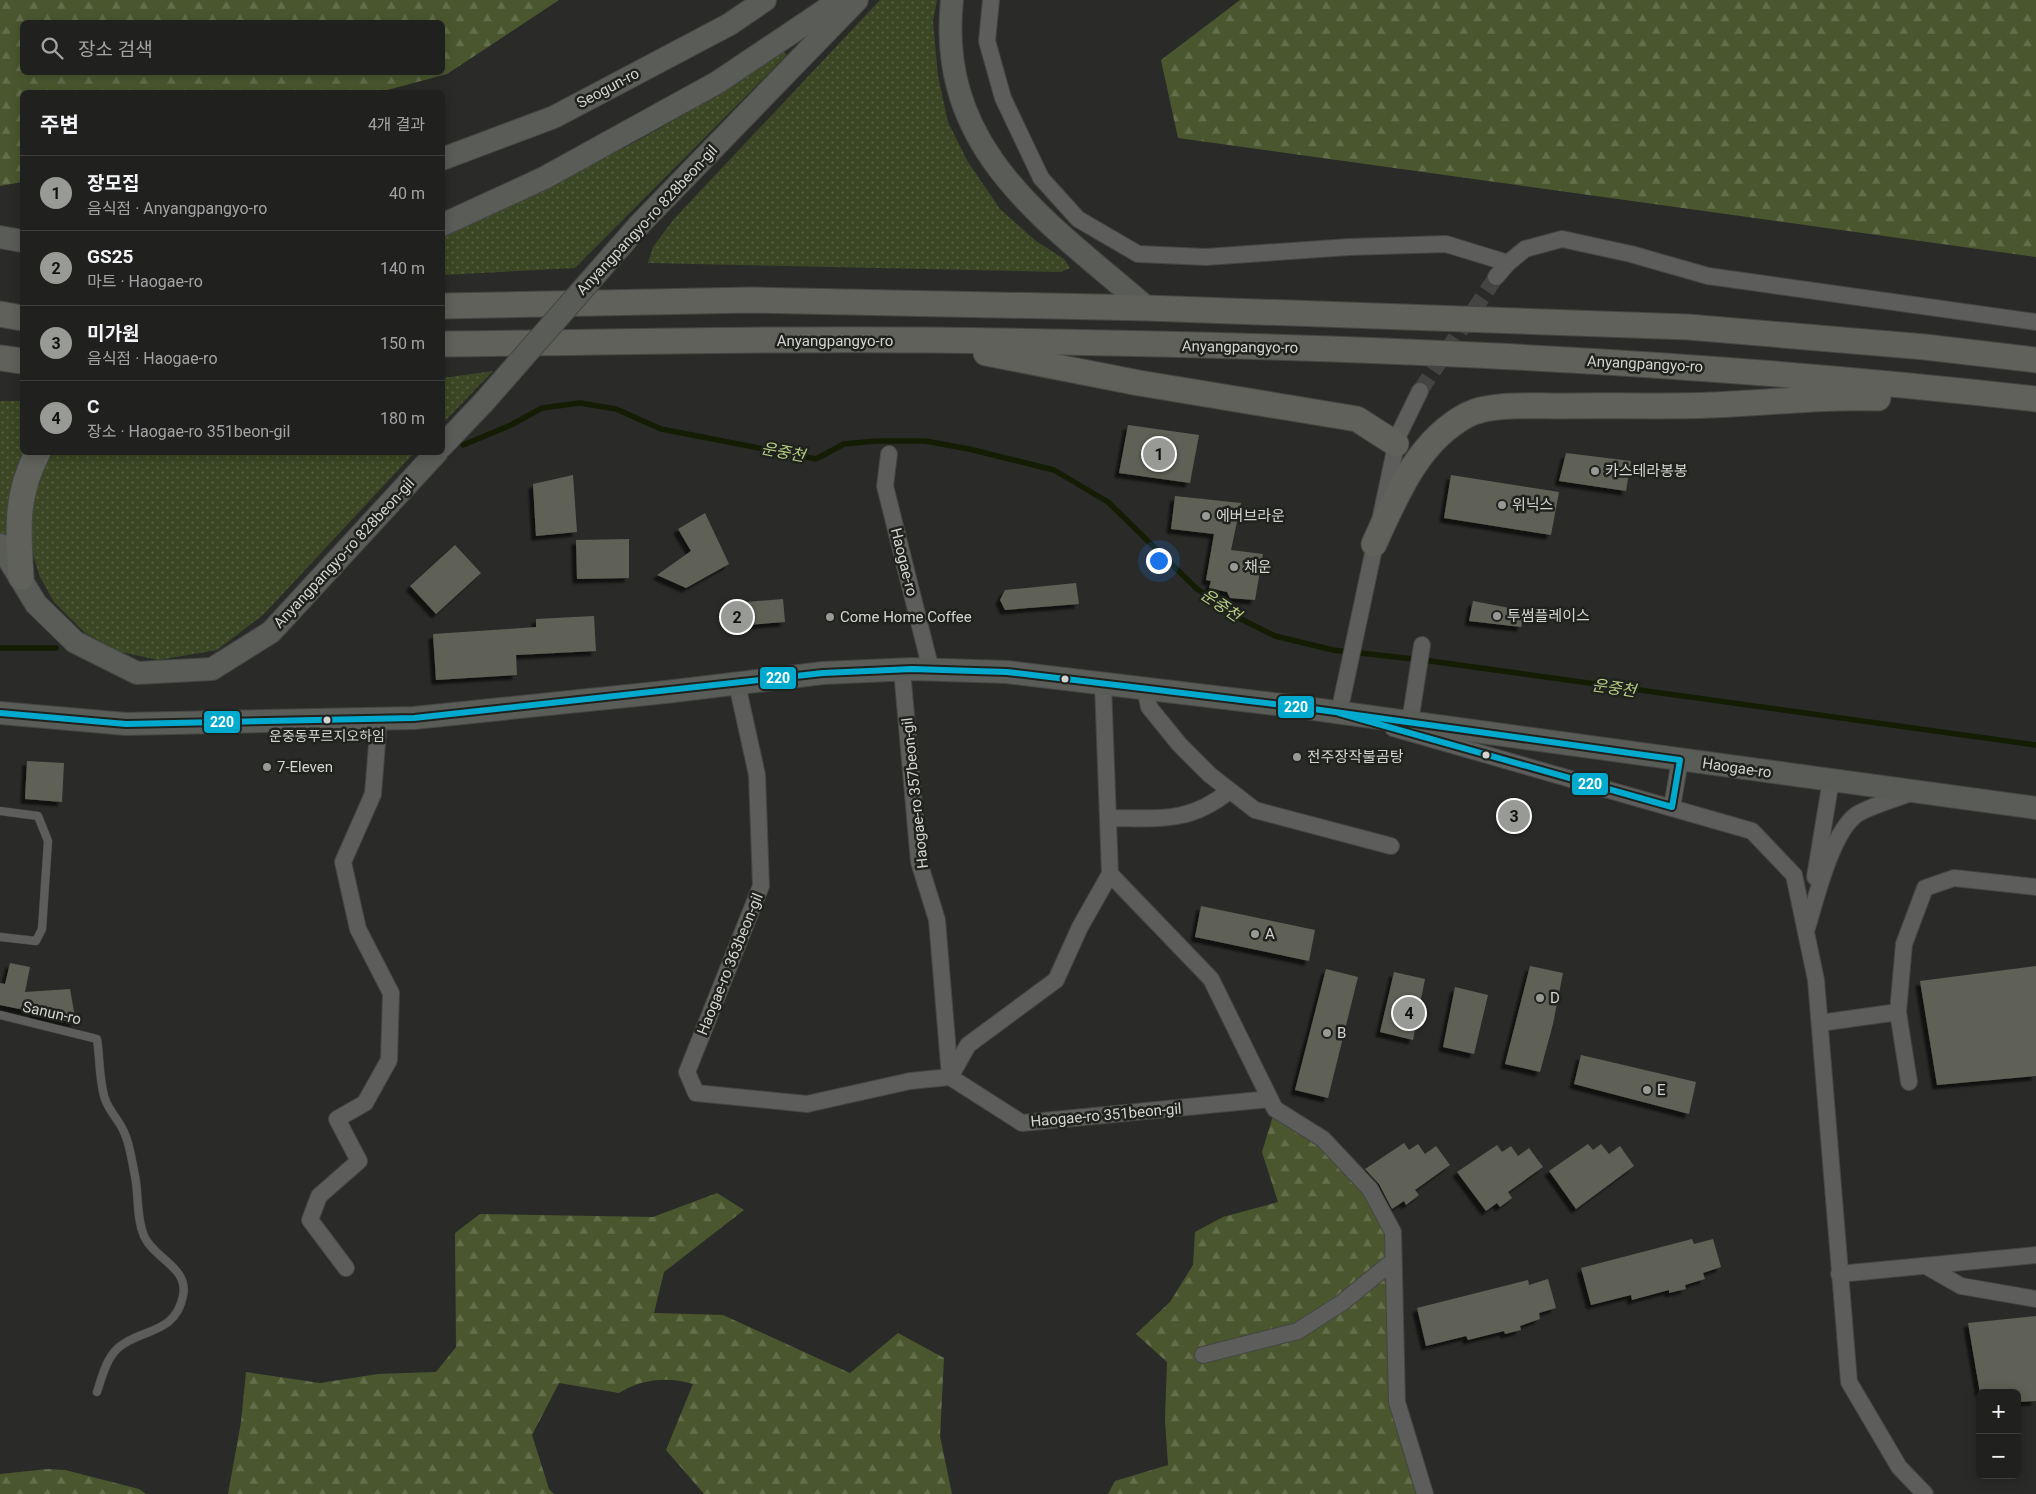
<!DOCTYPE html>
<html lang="ko">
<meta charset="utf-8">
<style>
body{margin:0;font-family:Roboto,"Noto Sans KR",sans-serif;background:#282827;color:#f1f3f6}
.controls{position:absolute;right:15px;bottom:15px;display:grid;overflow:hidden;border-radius:8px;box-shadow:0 2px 12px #0003}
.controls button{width:45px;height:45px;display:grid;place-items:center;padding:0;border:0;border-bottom:1px solid #3d3e3c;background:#20201e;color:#f1f3f6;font:25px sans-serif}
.you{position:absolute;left:1158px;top:560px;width:18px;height:18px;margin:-12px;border:4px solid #fff;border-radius:50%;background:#1a73e8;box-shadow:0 0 0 8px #1a73e833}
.badge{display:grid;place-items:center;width:32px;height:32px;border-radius:50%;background:#989a96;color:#111;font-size:16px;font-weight:700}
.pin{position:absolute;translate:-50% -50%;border:2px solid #fff;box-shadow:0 1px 5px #0006}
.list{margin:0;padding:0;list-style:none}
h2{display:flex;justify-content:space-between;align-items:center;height:65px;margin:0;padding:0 20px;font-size:21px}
h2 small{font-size:16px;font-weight:400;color:#a2a3a4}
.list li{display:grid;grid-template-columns:32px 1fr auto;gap:15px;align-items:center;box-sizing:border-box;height:75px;padding:0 20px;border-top:1px solid #3d3e3c}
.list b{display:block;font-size:19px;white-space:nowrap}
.list p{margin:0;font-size:16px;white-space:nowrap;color:#a2a3a4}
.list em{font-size:16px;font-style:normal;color:#a2a3a4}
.icon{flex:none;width:28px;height:28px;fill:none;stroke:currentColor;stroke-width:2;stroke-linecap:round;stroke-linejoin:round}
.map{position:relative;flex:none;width:2036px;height:1494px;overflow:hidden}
.search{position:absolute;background:#20201e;box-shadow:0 2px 12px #0003;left:20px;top:20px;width:425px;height:55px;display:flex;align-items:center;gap:12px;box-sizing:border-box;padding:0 18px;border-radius:8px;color:#a2a3a4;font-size:19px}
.panel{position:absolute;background:#20201e;box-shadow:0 2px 12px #0003;left:20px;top:90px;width:425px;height:365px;border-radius:8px}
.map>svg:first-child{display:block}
</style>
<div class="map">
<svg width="2036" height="1494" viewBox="0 0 2036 1494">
<defs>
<pattern id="grass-dots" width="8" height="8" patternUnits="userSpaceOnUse" patternTransform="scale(1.25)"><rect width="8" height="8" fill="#3b4724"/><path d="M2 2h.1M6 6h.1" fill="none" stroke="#566143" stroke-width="1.8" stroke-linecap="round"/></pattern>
<pattern id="forest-firs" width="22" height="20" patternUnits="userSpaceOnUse" patternTransform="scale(1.25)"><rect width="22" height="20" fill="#4a572e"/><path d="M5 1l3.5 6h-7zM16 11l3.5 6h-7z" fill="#636e4b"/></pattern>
<filter id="shadow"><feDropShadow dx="-4.5" dy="4.5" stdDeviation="1" flood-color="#0009"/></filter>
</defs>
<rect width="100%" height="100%" fill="#2a2b28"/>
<g fill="url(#grass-dots)">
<path d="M880 0H937L933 21 938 76 948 122 968 162 1000 209 1036 241 1064 259 1070 268 1061 272 648 263 653 247 673 220Z"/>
<path d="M782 50 787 55 575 268 443 275 442 236C559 182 678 127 782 50Z"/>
<path d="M493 371 443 423V378Z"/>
<path d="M0 401H22V452L30 453 14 544 0 535Z"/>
<path d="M53 453H414L263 615 217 650 158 660 121 652 85 633 54 602 40 577 30 545 28 513 38 476Z"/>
</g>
<g fill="url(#forest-firs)" fill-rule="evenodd">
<path d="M0 0H559L447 74 380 92H22V182L0 186ZM442 22V72H22V22Z"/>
<path d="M1240 0H2036V257L1178 138 1161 60Z"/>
<path d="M1275 1109 1323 1139 1393 1232 1397 1402 1425 1494H1108L1115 1481 1168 1465 1165 1420 1167 1362 1136 1334 1170 1302 1193 1265 1195 1232 1223 1217 1278 1202 1262 1152Z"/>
<path d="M717 1193 744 1210 664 1272 654 1313 723 1315 850 1373 898 1333 944 1358 940 1436 952 1494H704L666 1450 693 1384C668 1376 640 1379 619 1393L559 1383 532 1435 549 1489 554 1494H228L241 1422 246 1372 320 1383 378 1374 436 1372 456 1347 455 1233 480 1214 653 1217Z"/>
<path d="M48 1469 65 1470 139 1489 146 1494H0V1474Z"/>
</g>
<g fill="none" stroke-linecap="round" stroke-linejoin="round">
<g stroke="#141c04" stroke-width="5.5">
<path d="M463 445 511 425 542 408 580 403 616 409 661 429 816 459 844 444 876 441H925L969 449 1054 470 1108 502 1196 588 1231 614 1275 636 1333 650 1423 660 2036 745"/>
<path d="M0 648H56"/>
</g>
</g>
<g fill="#5e6156" filter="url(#shadow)">
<path d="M1128 425 1199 435 1190 483 1119 473Z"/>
<path d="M1566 453 1631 461 1626 491 1559 481Z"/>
<path d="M573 475 577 532 536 536 533 484Z"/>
<path d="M1451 475 1559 492 1551 535 1444 518Z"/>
<path d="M1175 496 1241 503 1231 550 1263 554 1255 600 1230 598 1227 592 1209 588 1211 581 1206 580 1214 534 1171 529Z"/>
<path d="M705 513 729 564 686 588 657 575 691 551 678 529Z"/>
<path d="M629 539V578L577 579 576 540Z"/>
<path d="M455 545 481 573 436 614 410 586Z"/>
<path d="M1076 583 1079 604 1005 610 1000 600 1005 590Z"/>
<path d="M783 599 785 622 735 626 733 603Z"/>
<path d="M1473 601 1525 611 1521 627 1469 621Z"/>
<path d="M594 616 596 651 516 655 517 675 436 680 433 634 536 627V619Z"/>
<path d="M27 761 64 763 62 802 25 799Z"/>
<path d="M1201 906 1315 930 1309 961 1195 937Z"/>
<path d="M10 963 30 967 25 992 70 989 76 1023 33 1015 34 1012 0 1005V983L5 984Z"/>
<path d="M1530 966 1563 973 1553 1024 1540 1072 1505 1064Z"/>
<path d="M2036 966V1076L1937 1085 1920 981Z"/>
<path d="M1326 969 1358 977 1328 1098 1295 1090Z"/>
<path d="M1394 972 1425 979 1413 1040 1380 1032Z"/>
<path d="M1455 987 1488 995 1474 1054 1443 1047Z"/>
<path d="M1581 1055 1696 1082 1689 1114 1574 1084Z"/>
<path d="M1404 1143 1409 1150 1418 1144 1425 1154 1436 1146 1450 1165 1415 1190 1419 1195 1406 1205 1404 1201 1392 1209 1379 1184 1365 1169Z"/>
<path d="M1588 1144 1593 1150 1601 1144 1609 1154 1620 1146 1634 1166 1576 1209 1549 1171Z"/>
<path d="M1497 1145 1502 1152 1511 1146 1518 1156 1529 1148 1543 1167 1508 1192 1512 1198 1500 1207 1497 1203 1486 1211 1457 1172Z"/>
<path d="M1692 1239 1694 1244 1713 1239 1721 1267 1703 1273 1705 1279 1685 1285 1686 1289 1669 1293V1290L1632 1300 1631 1295 1591 1305 1581 1268Z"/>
<path d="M1548 1279 1556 1308 1539 1313 1540 1319 1520 1326 1521 1330 1505 1334 1504 1331 1468 1340 1466 1336 1426 1346 1417 1308 1528 1280 1529 1285Z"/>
<path d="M2036 1316V1401L2017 1402V1393H1980L1968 1323Z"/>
</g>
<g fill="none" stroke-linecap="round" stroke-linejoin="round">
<path stroke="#444442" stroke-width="16" stroke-dasharray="16 8" stroke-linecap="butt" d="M1420 391 1496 277"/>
<defs>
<g id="lane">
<path d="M0 811 38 816 48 841 42 929 36 941 0 937"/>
<path d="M0 1015 97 1039C100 1058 99 1081 105 1099 109 1111 119 1120 124 1132 130 1144 132 1162 135 1176 139 1196 136 1217 144 1236 154 1259 189 1267 183 1296 175 1335 141 1328 118 1348 106 1359 102 1377 97 1392"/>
</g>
<g id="street">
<path d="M991 0 987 41 1003 98 1041 178 1078 219 1138 254 1206 257 1349 247 1446 244 1508 263"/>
<path d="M1496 277 1508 263 1525 249 1562 239 1631 254 1708 276 2036 322"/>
<path d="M889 454 885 486 931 670"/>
<path d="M902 670 919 862 937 920 950 1077"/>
<path d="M737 684 757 775 761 886 687 1072 696 1093 807 1104 910 1081 950 1077"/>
<path d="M1145 689 1149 707 1179 744 1210 775 1255 810 1391 846"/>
<path d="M1348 716 1339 713 1398 436 1420 391"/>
<path d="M1410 722 1422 645"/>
<path d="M1393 728 1752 831 1794 875 1816 980 1849 1382 1899 1467 1925 1494"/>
<path d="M1672 807 1680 760"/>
<path d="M1108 818C1157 818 1189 824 1229 791"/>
<path d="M1815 877 1831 780"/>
<path d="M1807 928C1816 899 1831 834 1856 815 1867 807 1899 798 1913 792"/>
<path d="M1898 1012 1909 1082"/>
<path d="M1820 1023 1898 1012 1904 944 1925 888 1954 878 2036 887"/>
<path d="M950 1077 1022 1123 1270 1099 1211 979 1110 874 1103 684"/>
<path d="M950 1077 968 1045 1056 980 1080 927 1110 874"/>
<path d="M1270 1099 1275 1109 1323 1139 1370 1189 1393 1232 1397 1402 1425 1494"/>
<path d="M1926 1266 1961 1286 2036 1299"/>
<path d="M346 1268 310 1220 319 1196 359 1161 337 1119 365 1103 389 1060 391 993 358 929 343 862 373 794 379 719"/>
<path d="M1839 1274 2036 1255"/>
<path d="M1203 1355 1298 1331 1343 1302 1393 1261"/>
</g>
<g id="secondary">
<path d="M952 0C936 151 1047 221 1147 308"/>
<path d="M442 159 554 117 730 24 765 0"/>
<path d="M640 224 857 0"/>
<path d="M442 225 544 178 718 82 840 0"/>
<path d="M0 237 22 241"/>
<path d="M442 446 483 403"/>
<path d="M0 545 36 604 75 642 137 673 212 669 271 632 437 452"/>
<path d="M0 713 126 724 414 718 666 692 823 673 912 669 1007 672 1299 707 2036 808"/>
</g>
<g id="primary">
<path d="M442 306 751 300 1147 308 1688 327 1925 347 2036 360"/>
<path d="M0 314 22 318"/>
<path d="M442 344C603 343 763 338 924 340 1295 344 1667 357 2036 399"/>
<path d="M986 353 1139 383 1357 419 1396 444"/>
<path d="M0 358 22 361"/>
<path d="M1374 544C1396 496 1418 441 1467 415 1490 403 1532 406 1557 406 1609 405 1661 407 1712 405 1768 403 1823 396 1878 398"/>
<path d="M21 577C18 531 15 495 38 452"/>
</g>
</defs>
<use href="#lane" stroke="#454643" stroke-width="9"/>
<use href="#street" stroke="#454643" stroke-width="18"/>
<use href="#secondary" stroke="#454643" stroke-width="24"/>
<use href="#primary" stroke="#454643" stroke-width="27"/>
<use href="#lane" stroke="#5d5d5c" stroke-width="8"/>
<use href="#street" stroke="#5d5d5c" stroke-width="16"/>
<use href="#secondary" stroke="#5a5c58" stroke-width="22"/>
<use href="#primary" stroke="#5f615a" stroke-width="25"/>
<defs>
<path id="secondary-bridge" d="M483 403 640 224"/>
</defs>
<use href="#secondary-bridge" stroke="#454643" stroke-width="24" stroke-linecap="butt"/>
<use href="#secondary-bridge" stroke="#5a5c58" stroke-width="22"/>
<defs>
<path id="bus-1" d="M0 713 126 724 414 718 823 673 912 669 1007 672 1299 707 1680 760 1672 807 1339 713"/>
</defs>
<use href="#bus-1" stroke="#20221d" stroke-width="10"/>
<use href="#bus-1" stroke="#00a9ce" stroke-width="6"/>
</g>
<g fill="#989a96" stroke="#20221d" stroke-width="2">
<circle cx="1595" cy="471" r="5"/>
<circle cx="1502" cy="505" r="5"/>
<circle cx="1206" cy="516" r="5"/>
<circle cx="1234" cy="567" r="5"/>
<circle cx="1497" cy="616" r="5"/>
<circle cx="830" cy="617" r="5"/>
<circle cx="1297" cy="757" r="5"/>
<circle cx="267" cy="767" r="5"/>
<circle cx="1255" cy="934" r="5"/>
<circle cx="1540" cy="998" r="5"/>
<circle cx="1327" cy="1033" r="5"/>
<circle cx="1647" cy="1090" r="5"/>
</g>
<g fill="#d4d5d2" stroke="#20221d" stroke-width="2">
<circle cx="1065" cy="679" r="4.5"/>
<circle cx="327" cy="720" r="4.5"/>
<circle cx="1486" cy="755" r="4.5"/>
</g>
<g text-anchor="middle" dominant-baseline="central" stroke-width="5" stroke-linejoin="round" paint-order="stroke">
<g font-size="14" fill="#d4d5d2" stroke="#20221d">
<text x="327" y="736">운중동푸르지오하임</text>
</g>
<g font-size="15" fill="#d4d5d2" stroke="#20221d">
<text transform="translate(608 88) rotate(-28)">Seogun-ro</text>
<text transform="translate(647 220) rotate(-47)">Anyangpangyo-ro 828beon-gil</text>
<text x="835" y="341">Anyangpangyo-ro</text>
<text transform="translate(1240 347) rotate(1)">Anyangpangyo-ro</text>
<text transform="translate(1645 364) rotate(3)">Anyangpangyo-ro</text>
<text transform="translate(344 553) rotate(-47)">Anyangpangyo-ro 828beon-gil</text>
<text transform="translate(904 562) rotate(76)">Haogae-ro</text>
<text transform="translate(1737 768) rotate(8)">Haogae-ro</text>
<text transform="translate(915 793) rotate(-96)">Haogae-ro 357beon-gil</text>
<text transform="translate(730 964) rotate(-68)">Haogae-ro 363beon-gil</text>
<text transform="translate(52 1013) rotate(13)">Sanun-ro</text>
<text transform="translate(1106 1115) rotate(-5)">Haogae-ro 351beon-gil</text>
</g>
<g font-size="15" fill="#d4d5d2" stroke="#20221d" text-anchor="start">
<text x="1605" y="471">카스테라봉봉</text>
<text x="1512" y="505">위닉스</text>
<text x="1216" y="516">에버브라운</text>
<text x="1244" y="567">채운</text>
<text x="1507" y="616">투썸플레이스</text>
<text x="840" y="617">Come Home Coffee</text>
<text x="1307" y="757">전주장작불곰탕</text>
<text x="277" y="767">7-Eleven</text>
<text x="1265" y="934">A</text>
<text x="1550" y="998">D</text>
<text x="1337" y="1033">B</text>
<text x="1657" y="1090">E</text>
</g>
<g font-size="16" font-style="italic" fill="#b6ce83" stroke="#20221d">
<text transform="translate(783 452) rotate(11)">운중천</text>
<text transform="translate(1221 605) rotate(34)">운중천</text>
<text transform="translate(1614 688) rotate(8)">운중천</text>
</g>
</g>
<g stroke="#20221d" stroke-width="2">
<rect x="759" y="666" width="38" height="24" rx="5" fill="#00a9ce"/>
<rect x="1277" y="695" width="38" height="24" rx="5" fill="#00a9ce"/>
<rect x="203" y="710" width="38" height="24" rx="5" fill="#00a9ce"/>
<rect x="1571" y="772" width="38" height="24" rx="5" fill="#00a9ce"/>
</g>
<g font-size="14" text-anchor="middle" font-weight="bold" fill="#fff">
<text x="778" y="683">220</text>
<text x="1296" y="712">220</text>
<text x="222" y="727">220</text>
<text x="1590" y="789">220</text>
</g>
</svg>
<div class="controls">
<button>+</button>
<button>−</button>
</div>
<div class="you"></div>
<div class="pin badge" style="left:1159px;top:454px">1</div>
<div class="pin badge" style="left:737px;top:617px">2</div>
<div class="pin badge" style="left:1514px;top:816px">3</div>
<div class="pin badge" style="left:1409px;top:1013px">4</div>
<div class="search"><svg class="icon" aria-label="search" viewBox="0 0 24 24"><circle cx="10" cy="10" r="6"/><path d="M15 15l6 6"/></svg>장소 검색</div>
<section class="panel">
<h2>주변<small>4개 결과</small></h2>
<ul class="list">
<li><span class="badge">1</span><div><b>장모집</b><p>음식점 · Anyangpangyo-ro</p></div><em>40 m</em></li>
<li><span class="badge">2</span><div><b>GS25</b><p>마트 · Haogae-ro</p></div><em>140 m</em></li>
<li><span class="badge">3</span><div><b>미가원</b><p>음식점 · Haogae-ro</p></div><em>150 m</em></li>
<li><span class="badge">4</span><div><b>C</b><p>장소 · Haogae-ro 351beon-gil</p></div><em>180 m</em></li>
</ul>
</section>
</div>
